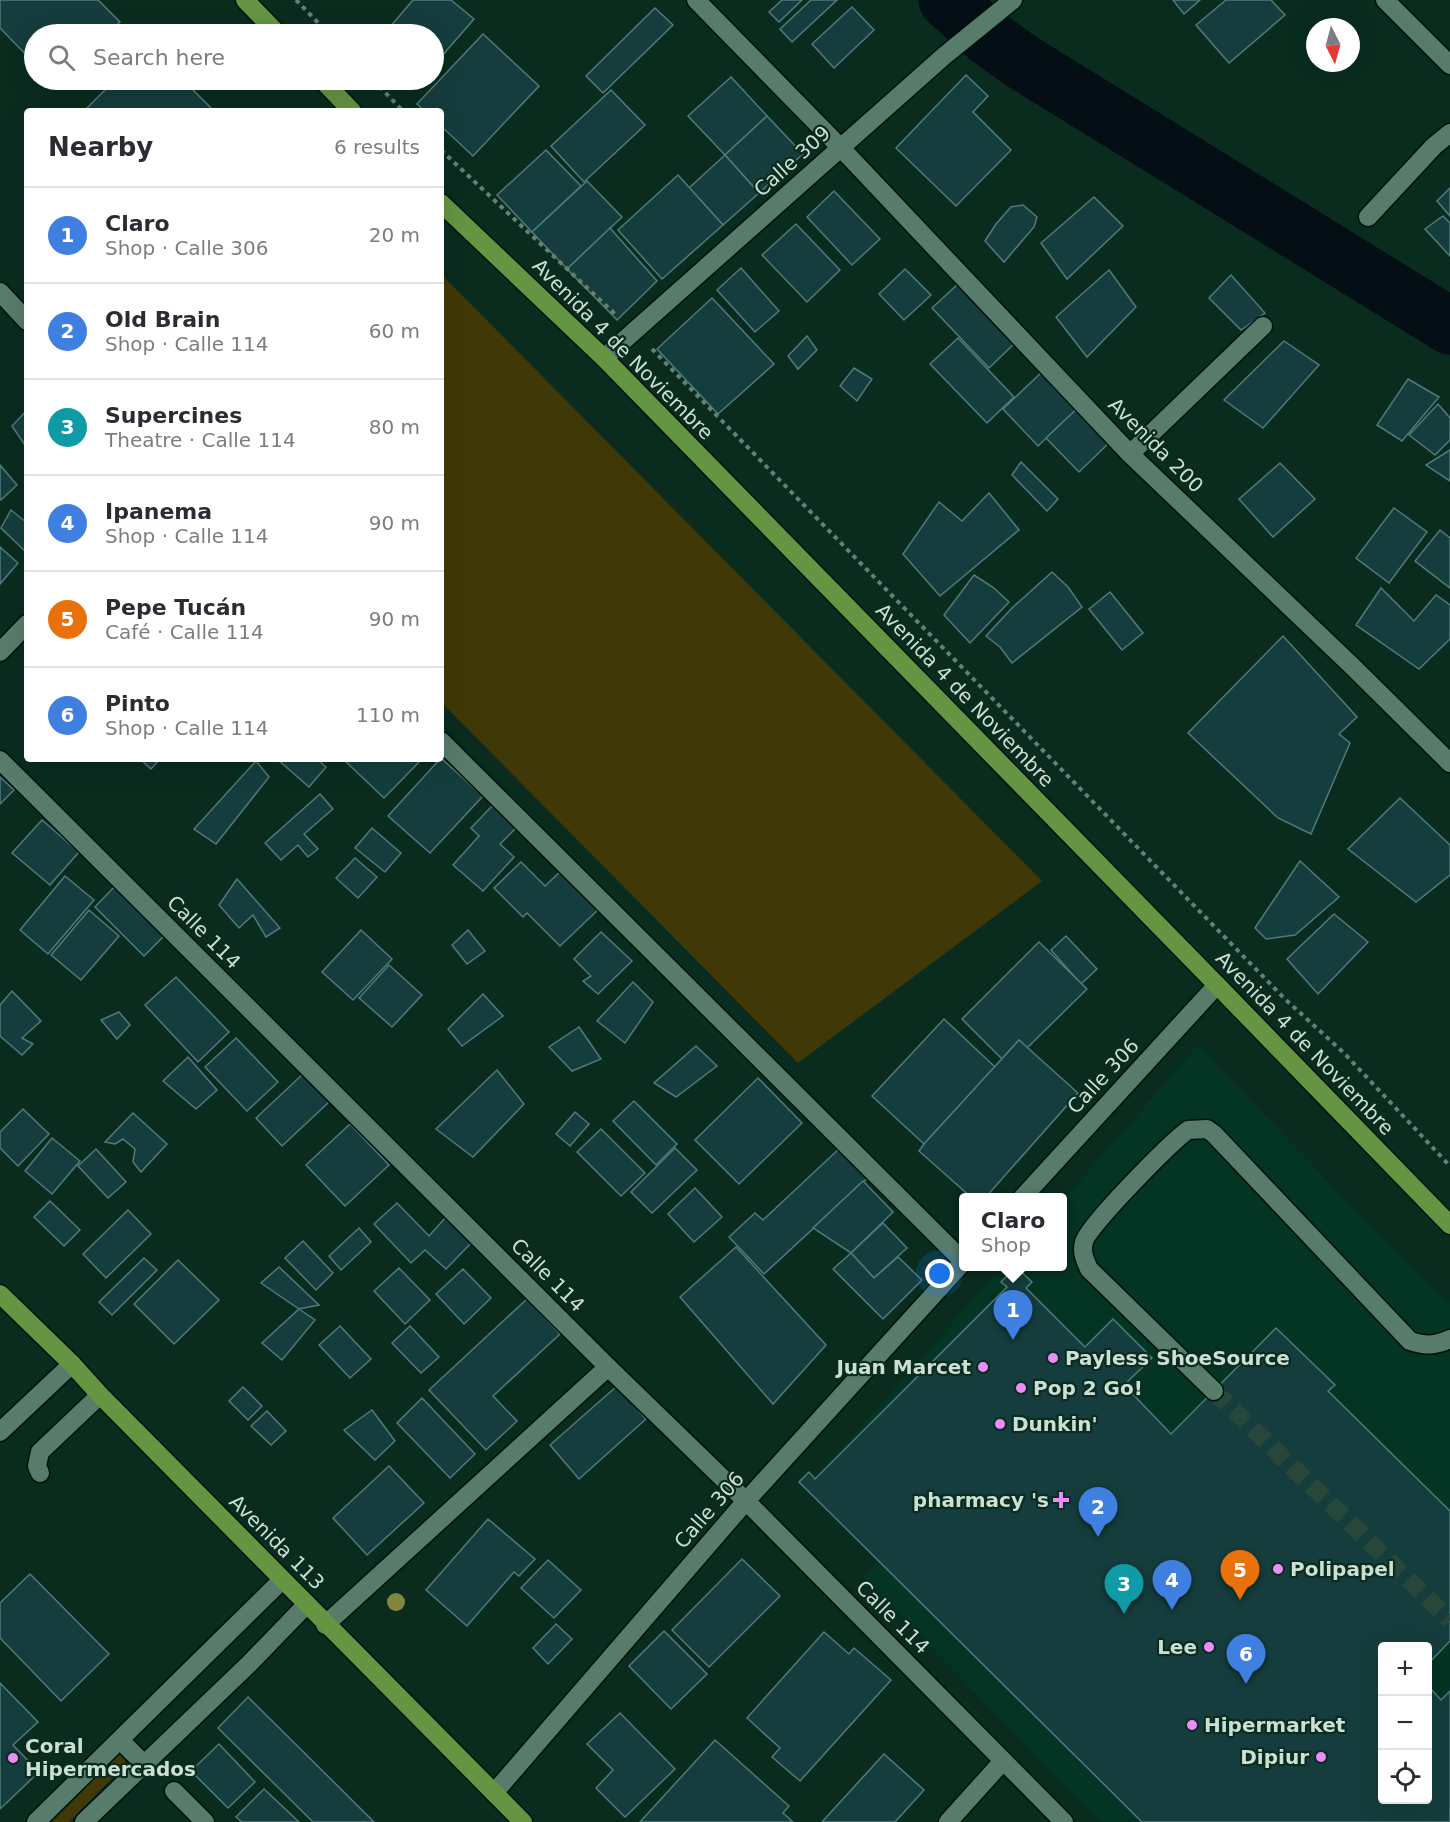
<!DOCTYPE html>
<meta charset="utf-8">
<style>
body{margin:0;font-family:"DejaVu Sans",sans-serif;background:#f2f2f3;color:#2b2b33}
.controls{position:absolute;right:18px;bottom:18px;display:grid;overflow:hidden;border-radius:6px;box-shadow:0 6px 24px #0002}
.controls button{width:54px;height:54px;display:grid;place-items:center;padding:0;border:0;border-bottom:2px solid #e1e1e2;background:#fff;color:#2b2b33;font:30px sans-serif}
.compass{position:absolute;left:1306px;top:18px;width:54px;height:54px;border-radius:50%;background:#fff;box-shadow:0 6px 24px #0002;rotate:174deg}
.you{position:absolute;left:940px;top:1274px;width:21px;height:21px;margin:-15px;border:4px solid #fff;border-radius:50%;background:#1a73e8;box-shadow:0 0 0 9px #1a73e833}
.badge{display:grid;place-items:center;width:39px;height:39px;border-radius:50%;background:#82578d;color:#fff;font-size:20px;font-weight:700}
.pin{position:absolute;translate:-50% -50px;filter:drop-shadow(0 2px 3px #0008)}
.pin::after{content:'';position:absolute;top:32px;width:21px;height:18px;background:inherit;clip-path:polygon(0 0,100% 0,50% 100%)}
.popup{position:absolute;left:959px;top:1193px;width:108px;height:78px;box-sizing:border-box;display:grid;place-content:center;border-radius:6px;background:#fff;filter:drop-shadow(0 2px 4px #0005);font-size:20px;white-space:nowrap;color:#7c7c81}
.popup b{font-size:22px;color:#2b2b33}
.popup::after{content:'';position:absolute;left:50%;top:100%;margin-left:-12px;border:12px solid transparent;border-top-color:#fff}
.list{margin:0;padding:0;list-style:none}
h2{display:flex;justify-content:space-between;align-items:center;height:78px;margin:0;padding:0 24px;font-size:26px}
h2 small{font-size:20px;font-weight:400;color:#7c7c81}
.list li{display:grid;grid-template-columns:39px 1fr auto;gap:18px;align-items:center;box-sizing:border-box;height:96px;padding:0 24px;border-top:2px solid #e1e1e2}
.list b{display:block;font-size:22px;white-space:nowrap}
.list p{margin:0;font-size:20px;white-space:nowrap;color:#7c7c81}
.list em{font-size:20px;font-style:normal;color:#7c7c81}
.icon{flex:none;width:33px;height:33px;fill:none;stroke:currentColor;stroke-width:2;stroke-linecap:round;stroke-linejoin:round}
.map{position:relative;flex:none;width:1450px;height:1822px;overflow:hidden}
.search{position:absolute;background:#fff;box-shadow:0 6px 24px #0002;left:24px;top:24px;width:420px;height:66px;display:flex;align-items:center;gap:15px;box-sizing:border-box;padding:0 21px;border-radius:33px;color:#7c7c81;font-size:22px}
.panel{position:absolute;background:#fff;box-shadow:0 6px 24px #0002;left:24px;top:108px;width:420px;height:654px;border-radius:6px}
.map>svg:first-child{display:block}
</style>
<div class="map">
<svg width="1450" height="1822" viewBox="0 0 1450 1822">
<rect width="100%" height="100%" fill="#092c1f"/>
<path fill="#043423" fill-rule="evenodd" d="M1198 1045 1398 1254 1450 1303V1822H1101L863 1577 879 1561 799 1482 809 1472 815 1478 1002 1267 1062 1266 1063 1200ZM1382 1646H1428V1800H1382Z"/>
<g fill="#403907">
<path d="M441 274 1042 881 798 1063 441 702Z"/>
<path d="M122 1755 125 1758V1765L69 1822H52L116 1756Z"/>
</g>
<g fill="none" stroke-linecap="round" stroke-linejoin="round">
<path stroke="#030f14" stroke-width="57" d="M947 0 989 38 1021 61 1450 326"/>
</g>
<g fill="#153d3d" stroke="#507b7b" stroke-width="1.5">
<path d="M0 0H98L120 22 107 34H34V63L0 28Z"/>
<path d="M413 0H451L474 19 434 65V34H384Z"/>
<path d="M782 0H802L779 22 769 12Z"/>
<path d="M811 0H837L792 42 780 29Z"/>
<path d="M1173 0H1200L1184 14Z"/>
<path d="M1226 0H1271L1285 15 1229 63 1196 25Z"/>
<path d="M852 7 874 30 834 68 812 44Z"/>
<path d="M655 8 673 25 603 93 586 76Z"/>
<path d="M483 34 539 86 473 156 441 126V111H425L417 104Z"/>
<path d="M966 75 988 96 973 112 1011 150 956 206 896 148Z"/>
<path d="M731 77 767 116 725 155 688 116Z"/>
<path d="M115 80H183L214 111H84Z"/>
<path d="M611 90 645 125 584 182 551 146Z"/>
<path d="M767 116 803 154 759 193 725 155Z"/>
<path d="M546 150 581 186 532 232 497 195Z"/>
<path d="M725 155 759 193 723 225 689 188Z"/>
<path d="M678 175 723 225 662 279 618 230Z"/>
<path d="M587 181 622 217 567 269 532 232Z"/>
<path d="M1450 188V216L1437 201Z"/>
<path d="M834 191 880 239 852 265 807 217Z"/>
<path d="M1094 197 1123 226 1067 279 1041 243Z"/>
<path d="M1023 205 1037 217 1034 227 1004 262 985 241 996 224 1011 207Z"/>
<path d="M1443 216 1450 223V256L1425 229Z"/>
<path d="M796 224 840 270 807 302 762 255Z"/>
<path d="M610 228 657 281 617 320 567 269Z"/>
<path d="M741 268 779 311 755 332 717 290Z"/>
<path d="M905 269 931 295 904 320 879 294Z"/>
<path d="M1109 270 1136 307 1087 357 1056 317Z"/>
<path d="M1231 275 1265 313 1241 330 1209 298Z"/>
<path d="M959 283 1016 342 989 368 932 308Z"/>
<path d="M712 298 774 364 718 414 657 349Z"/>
<path d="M807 336 817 350 798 369 788 356Z"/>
<path d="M958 338 1014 397 987 423 930 364Z"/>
<path d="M1284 341 1319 365 1263 428 1224 400Z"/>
<path d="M854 368 872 379 857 401 840 386Z"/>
<path d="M1046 368 1082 404 1038 446 1003 409Z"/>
<path d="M1408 379 1439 397 1402 441 1377 425Z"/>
<path d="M1082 404 1114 438 1079 472 1046 438Z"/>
<path d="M1438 404 1450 418V440L1435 455 1409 435Z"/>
<path d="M27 410V448L12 426Z"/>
<path d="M1450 450V481L1426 465Z"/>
<path d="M1021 462 1058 499 1047 511 1012 475Z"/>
<path d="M1280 463 1315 499 1273 537 1239 499Z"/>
<path d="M0 465 17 485 1 500 0 499Z"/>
<path d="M989 493 1019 530 940 596 903 554 939 502 962 521Z"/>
<path d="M1394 508 1427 532 1389 583 1356 558Z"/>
<path d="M11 510 27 523V553L1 528Z"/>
<path d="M1440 530 1450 538V588L1415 561Z"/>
<path d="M0 547 18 563 0 584Z"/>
<path d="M1052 572 1068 587 1082 607 1012 663 1000 647 986 636 1012 608Z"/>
<path d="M974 575 994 588 1009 602 970 643 944 615Z"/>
<path d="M1381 588 1414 621 1436 595 1450 605V639L1419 669 1356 625Z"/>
<path d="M1110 592 1143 633 1122 650 1089 609Z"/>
<path d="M1283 636 1357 717 1339 734 1350 743 1311 834 1278 818 1188 733Z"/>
<path d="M441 758 483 796 430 853 388 816Z"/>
<path d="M140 759H160L151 769Z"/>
<path d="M277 759H317L326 767 309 787Z"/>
<path d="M343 759H422L384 798Z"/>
<path d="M256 761 269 777 216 844 194 829Z"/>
<path d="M0 777 14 790 0 804Z"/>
<path d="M320 794 333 809 304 834 318 849 308 857 298 845 281 860 265 843Z"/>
<path d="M1400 798 1450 845V875L1416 902 1348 849Z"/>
<path d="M495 803 518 826 500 844 514 857 483 891 453 865 479 836 471 828Z"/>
<path d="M42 820 79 852 50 885 12 853Z"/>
<path d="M372 828 401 853 385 872 355 848Z"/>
<path d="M355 858 377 877 358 898 336 878Z"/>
<path d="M1300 861 1339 897 1295 935 1266 939 1255 928Z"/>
<path d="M521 862 545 886 564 868 602 906 560 946 527 913 523 917 494 888Z"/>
<path d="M65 876 94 900 48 954 20 930Z"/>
<path d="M237 879 280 928 266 937 253 915 239 928 219 905Z"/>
<path d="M114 887 164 936 144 956 95 907Z"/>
<path d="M89 910 119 936 81 980 51 955Z"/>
<path d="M1334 914 1368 942 1318 994 1287 959Z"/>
<path d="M361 930 392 959 353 1000 322 972Z"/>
<path d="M468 930 485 951 467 964 452 945Z"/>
<path d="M601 932 632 961 598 994 583 981 591 976 574 959Z"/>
<path d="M1066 936 1097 969 1081 984 1051 950Z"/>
<path d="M1039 942 1087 989 1027 1048 1019 1040 1002 1059 962 1019Z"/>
<path d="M389 965 422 995 392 1027 359 998Z"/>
<path d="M176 977 229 1032 198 1062 145 1005Z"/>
<path d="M633 982 653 1002 625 1043 597 1021Z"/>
<path d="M12 991 41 1021 22 1038 33 1044 22 1055 0 1036V1005Z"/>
<path d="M483 994 503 1016 462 1046 448 1029Z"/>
<path d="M119 1012 130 1025 117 1039 101 1020Z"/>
<path d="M944 1019 995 1067 924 1144 872 1096Z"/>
<path d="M579 1027 601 1059 572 1071 549 1047Z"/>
<path d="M236 1038 278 1082 247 1111 205 1067Z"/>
<path d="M1019 1040 1078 1093 985 1198H972L919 1151 924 1144Z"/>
<path d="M696 1046 717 1066 676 1097 654 1083Z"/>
<path d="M188 1057 217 1090 196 1109 163 1081Z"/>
<path d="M497 1070 524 1104 473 1157 436 1129Z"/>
<path d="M303 1074 329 1102 282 1146 256 1118Z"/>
<path d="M758 1078 802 1123 739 1184 695 1140Z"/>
<path d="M634 1101 677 1144 656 1165 613 1121Z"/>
<path d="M23 1109 49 1134 18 1166 0 1148V1132Z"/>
<path d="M575 1112 589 1124 570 1146 556 1134Z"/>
<path d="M133 1113 167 1144 141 1172 133 1162 135 1149 123 1139 115 1144 105 1142Z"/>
<path d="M350 1124 389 1165 345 1206 306 1165Z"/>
<path d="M601 1129 645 1173 621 1196 577 1152Z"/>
<path d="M52 1138 80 1161 52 1194 25 1171Z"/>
<path d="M841 1147 869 1177 764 1274 729 1237 755 1213 763 1220Z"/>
<path d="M675 1148 697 1170 652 1213 631 1192Z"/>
<path d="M96 1149 126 1182 108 1198 78 1166Z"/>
<path d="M863 1181 893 1212 851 1253 813 1228Z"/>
<path d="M695 1188 722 1217 694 1242 668 1214Z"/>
<path d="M50 1201 80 1230 64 1246 34 1217Z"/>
<path d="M397 1203 429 1236 447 1216 474 1240 446 1269 425 1250 411 1263 374 1224Z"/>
<path d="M128 1210 151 1234 106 1278 83 1254Z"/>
<path d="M883 1223 907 1248 874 1278 851 1253Z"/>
<path d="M359 1228 371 1242 341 1270 329 1256Z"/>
<path d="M303 1241 333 1273 316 1290 285 1258Z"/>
<path d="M736 1247 826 1345 773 1404 680 1297Z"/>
<path d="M851 1253 874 1278 898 1257 922 1280 883 1319 833 1269Z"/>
<path d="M144 1258 157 1270 112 1315 99 1302Z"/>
<path d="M178 1260 219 1300 174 1344 134 1304Z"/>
<path d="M279 1267 319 1305 299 1309 261 1283Z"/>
<path d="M1016 1267 1032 1282 1026 1288 1085 1347 1113 1319 1152 1358 1124 1385 1171 1434 1276 1328 1335 1385 1328 1391 1450 1511V1641L1428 1664V1646H1382V1800H1428V1686L1441 1700 1450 1691V1822H1142L799 1482 809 1472 815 1479 1007 1287 1001 1282Z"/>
<path d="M399 1268 430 1300 405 1324 374 1291Z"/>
<path d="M463 1269 491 1298 464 1324 436 1294Z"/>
<path d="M527 1299 560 1334 493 1396 517 1421 486 1450 429 1390Z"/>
<path d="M299 1309 315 1320 282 1360 262 1343Z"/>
<path d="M340 1326 371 1359 350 1378 319 1345Z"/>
<path d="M410 1326 439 1357 421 1373 392 1343Z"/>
<path d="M617 1386 646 1419 579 1479 550 1445Z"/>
<path d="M243 1387 262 1406 248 1420 229 1401Z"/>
<path d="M422 1398 475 1454 450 1478 397 1423Z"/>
<path d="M372 1410 395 1441 375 1460 344 1430Z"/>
<path d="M267 1411 286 1431 271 1445 251 1426Z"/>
<path d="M389 1466 424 1503 367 1555 333 1518Z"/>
<path d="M488 1519 535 1559 519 1576 514 1572 467 1626 426 1590Z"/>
<path d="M742 1559 780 1596 709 1667 672 1630Z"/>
<path d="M548 1560 581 1590 554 1618 521 1588Z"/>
<path d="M30 1574 109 1654 61 1701 0 1638V1603Z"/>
<path d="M556 1624 572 1639 548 1664 533 1648Z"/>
<path d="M664 1631 707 1674 671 1709 629 1666Z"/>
<path d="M824 1632 849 1654 854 1648 891 1680 800 1781 772 1757 780 1748 747 1718Z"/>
<path d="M0 1683 38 1722 13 1745 39 1772 0 1809Z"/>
<path d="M248 1697 374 1822H313L218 1728Z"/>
<path d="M620 1713 675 1769 625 1817 596 1788 613 1770 587 1744Z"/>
<path d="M715 1740 789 1806 783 1813 793 1822H640Z"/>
<path d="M219 1744 255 1782 228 1808 191 1771Z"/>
<path d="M884 1754 924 1790 895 1822H822Z"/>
<path d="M264 1789 299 1822H242L236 1817Z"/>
</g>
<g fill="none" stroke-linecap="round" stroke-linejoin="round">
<path stroke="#26473a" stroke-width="18" stroke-dasharray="18 9" stroke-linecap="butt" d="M1214 1391 1450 1620"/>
<defs>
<g id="minor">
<path d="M696 0 841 148 1130 454 1352 666 1450 763"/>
<path d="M1385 0 1450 65"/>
<path d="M1368 217 1434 146 1450 133"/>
<path d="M0 292 27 321"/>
<path d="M604 358 944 56 1013 0"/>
<path d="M1130 454 1263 326"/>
<path d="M0 652 27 624"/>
<path d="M441 741 963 1261"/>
<path d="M0 760 608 1367 746 1501 1064 1822"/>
<path d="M1022 1198 1217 985"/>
<path d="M1214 1391 1089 1269C1085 1260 1081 1252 1084 1242 1087 1227 1171 1142 1188 1130L1207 1129 1214 1134 1410 1341C1425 1346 1435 1346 1450 1339"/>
<path d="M0 1432 72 1364"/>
<path d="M40 1473 37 1466 40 1452 100 1395"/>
<path d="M325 1625 608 1367"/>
<path d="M120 1740 144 1764"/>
<path d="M174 1791 205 1822"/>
<path d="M494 1793 746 1501 964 1261"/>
<path d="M36 1822 282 1580"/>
<path d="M84 1822 249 1664 307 1604"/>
<path d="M948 1822 1003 1761"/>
</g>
<g id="major">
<path d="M245 0 278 34"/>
<path d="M322 80 352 111"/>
<path d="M441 203 604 358 1217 985 1450 1225"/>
<path d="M0 1294 72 1364 100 1395 523 1822"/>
</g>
</defs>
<use href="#minor" stroke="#00130a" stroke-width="21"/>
<use href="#major" stroke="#00130a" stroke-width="21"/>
<g stroke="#658075" stroke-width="4" stroke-dasharray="4.5 4.5" stroke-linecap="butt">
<path d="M296 0 329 34"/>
<path d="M373 80 403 111"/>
<path d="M441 150 616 315"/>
<path d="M652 349 1285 999 1344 1053 1450 1166"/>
</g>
<use href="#minor" stroke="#587c6b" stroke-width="18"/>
<use href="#major" stroke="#639543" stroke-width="18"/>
</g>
<circle fill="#82873f" cx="396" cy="1602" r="9"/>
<g fill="#ec8cfb" stroke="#092c1f" stroke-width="2">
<circle cx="1053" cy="1358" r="6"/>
<circle cx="983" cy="1367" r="6"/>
<circle cx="1021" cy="1388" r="6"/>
<circle cx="1000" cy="1424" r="6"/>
<path d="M1058 1491h6v6h6v6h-6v6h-6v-6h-6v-6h6z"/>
<circle cx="1278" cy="1569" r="6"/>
<circle cx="1209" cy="1647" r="6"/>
<circle cx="1192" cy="1725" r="6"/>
<circle cx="1321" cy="1757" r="6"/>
<circle cx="13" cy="1758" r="6"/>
</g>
<g text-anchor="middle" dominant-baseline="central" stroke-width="4.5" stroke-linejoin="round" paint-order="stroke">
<g font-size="20" fill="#ccdfd5" stroke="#092c1f">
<text transform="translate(792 161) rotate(-42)">Calle 309</text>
<text transform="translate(623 349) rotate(45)">Avenida 4 de Noviembre</text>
<text transform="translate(1156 445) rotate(45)">Avenida 200</text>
<text transform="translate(965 695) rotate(46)">Avenida 4 de Noviembre</text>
<text transform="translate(204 932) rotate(45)">Calle 114</text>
<text transform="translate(1305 1043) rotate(46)">Avenida 4 de Noviembre</text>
<text transform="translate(1103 1076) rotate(-47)">Calle 306</text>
<text transform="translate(548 1275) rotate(45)">Calle 114</text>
<text transform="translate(709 1510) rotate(-49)">Calle 306</text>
<text transform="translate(277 1542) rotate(45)">Avenida 113</text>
<text transform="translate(893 1617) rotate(45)">Calle 114</text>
</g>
<g font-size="20" font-weight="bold" fill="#ccdfd5" stroke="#092c1f" text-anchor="start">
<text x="1065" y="1358">Payless ShoeSource</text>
<text x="971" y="1367" text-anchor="end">Juan Marcet</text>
<text x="1033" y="1388">Pop 2 Go!</text>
<text x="1012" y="1424">Dunkin'</text>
<text x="1049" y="1500" text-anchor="end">pharmacy 's</text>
<text x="1290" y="1569">Polipapel</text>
<text x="1197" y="1647" text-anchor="end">Lee</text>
<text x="1204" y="1725">Hipermarket</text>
<text x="25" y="1746">Coral<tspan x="25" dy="23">Hipermercados</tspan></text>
<text x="1309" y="1757" text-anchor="end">Dipiur</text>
</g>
</g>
</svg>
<div class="controls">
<button>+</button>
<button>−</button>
<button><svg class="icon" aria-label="locate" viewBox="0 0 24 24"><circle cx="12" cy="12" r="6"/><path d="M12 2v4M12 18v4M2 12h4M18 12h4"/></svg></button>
</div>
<svg class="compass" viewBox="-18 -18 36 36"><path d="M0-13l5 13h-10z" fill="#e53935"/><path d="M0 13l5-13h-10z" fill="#7c7c81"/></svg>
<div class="you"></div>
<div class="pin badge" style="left:1013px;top:1340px;background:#3f7fe0">1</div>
<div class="popup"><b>Claro</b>Shop</div>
<div class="pin badge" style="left:1098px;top:1537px;background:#3f7fe0">2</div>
<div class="pin badge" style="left:1124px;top:1614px;background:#0f9aa8">3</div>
<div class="pin badge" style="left:1172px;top:1610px;background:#3f7fe0">4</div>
<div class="pin badge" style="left:1240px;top:1600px;background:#e8710a">5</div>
<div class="pin badge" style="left:1246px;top:1684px;background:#3f7fe0">6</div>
<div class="search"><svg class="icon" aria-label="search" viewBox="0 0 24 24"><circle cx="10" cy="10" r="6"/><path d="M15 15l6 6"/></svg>Search here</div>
<section class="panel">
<h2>Nearby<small>6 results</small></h2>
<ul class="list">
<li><span class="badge" style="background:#3f7fe0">1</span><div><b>Claro</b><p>Shop · Calle 306</p></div><em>20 m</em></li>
<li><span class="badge" style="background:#3f7fe0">2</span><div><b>Old Brain</b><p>Shop · Calle 114</p></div><em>60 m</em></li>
<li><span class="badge" style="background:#0f9aa8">3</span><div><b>Supercines</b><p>Theatre · Calle 114</p></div><em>80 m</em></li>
<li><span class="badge" style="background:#3f7fe0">4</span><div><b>Ipanema</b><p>Shop · Calle 114</p></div><em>90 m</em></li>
<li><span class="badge" style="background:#e8710a">5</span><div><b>Pepe Tucán</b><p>Café · Calle 114</p></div><em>90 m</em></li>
<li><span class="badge" style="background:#3f7fe0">6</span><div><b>Pinto</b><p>Shop · Calle 114</p></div><em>110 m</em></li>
</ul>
</section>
</div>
